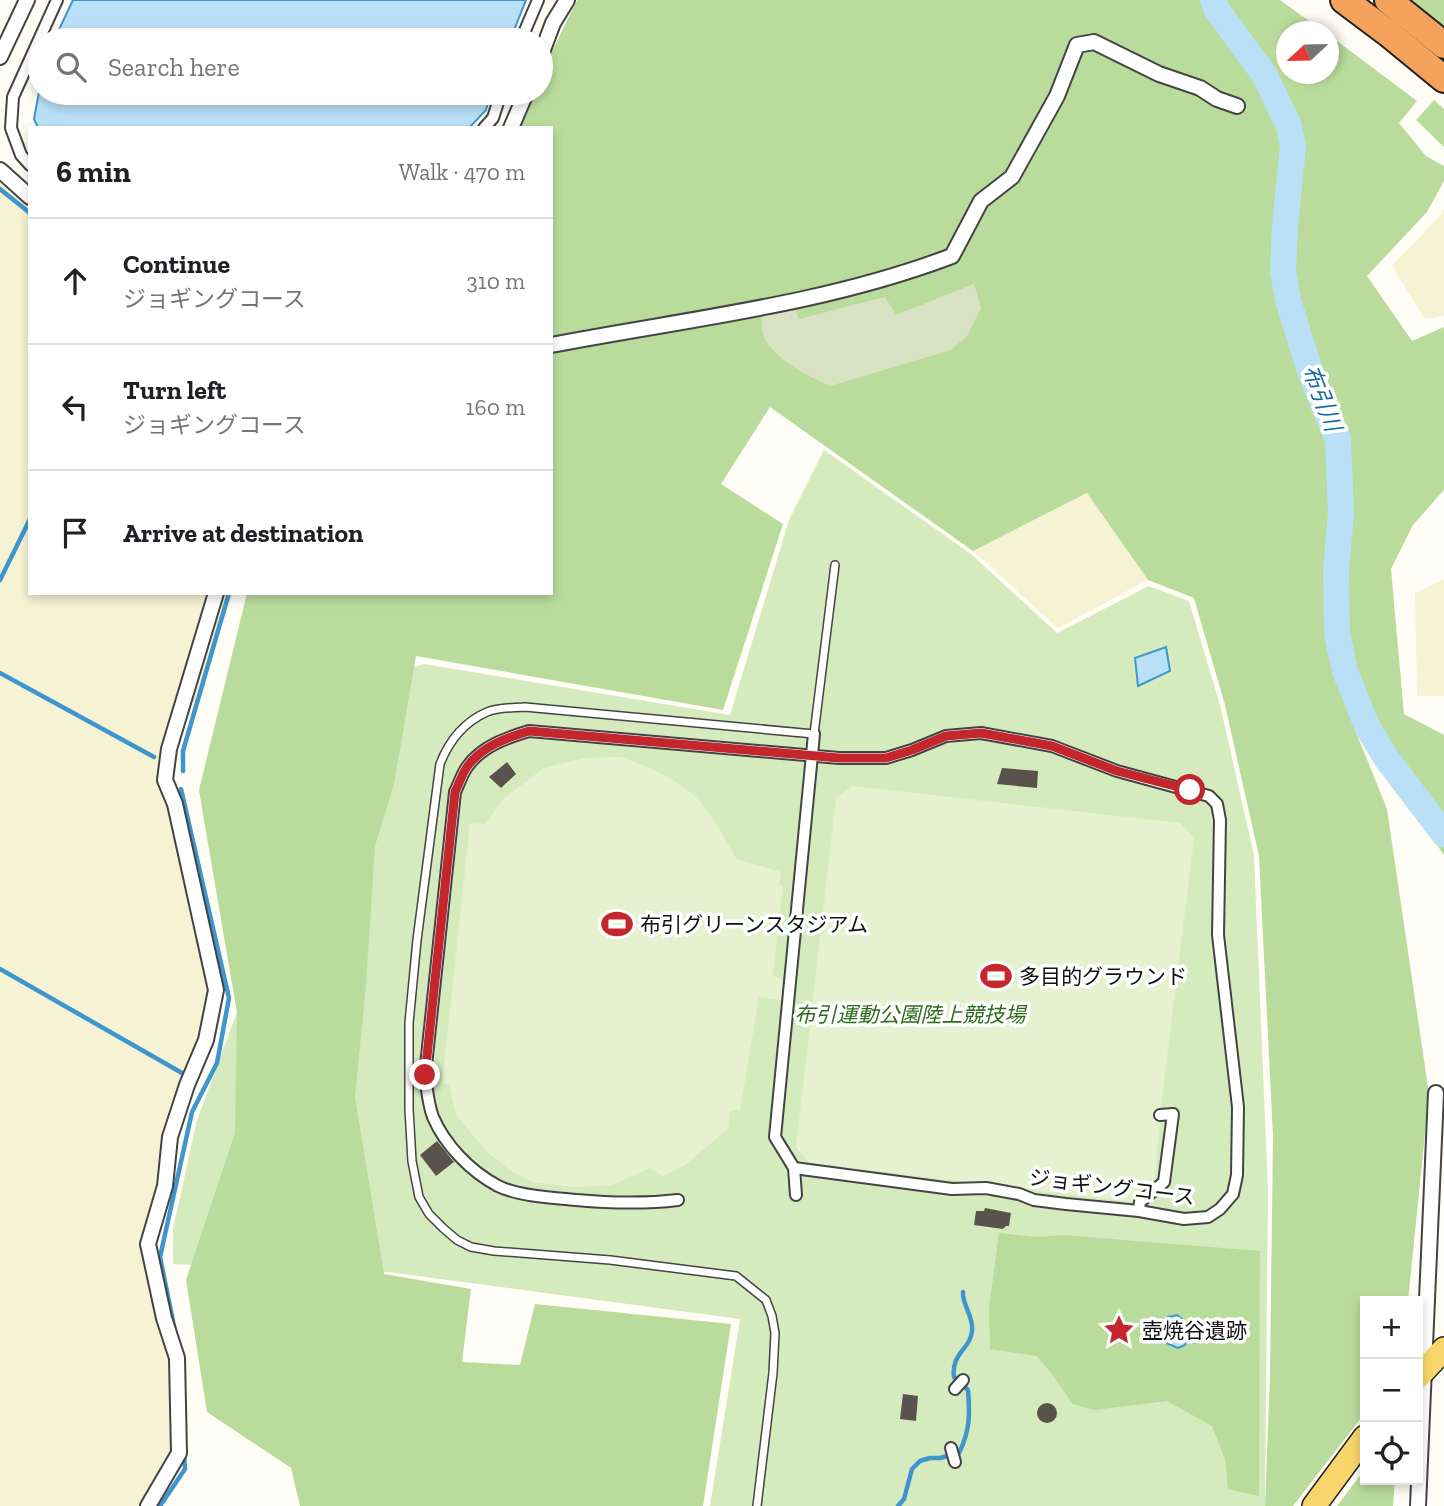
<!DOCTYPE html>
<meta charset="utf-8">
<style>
body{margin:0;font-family:"Zilla Slab","Noto Sans JP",serif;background:#f6f6f6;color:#202124}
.controls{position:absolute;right:21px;bottom:21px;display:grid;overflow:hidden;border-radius:0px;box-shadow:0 4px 10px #0003}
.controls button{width:63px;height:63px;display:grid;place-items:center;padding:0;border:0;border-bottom:2px solid #e0e0e0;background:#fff;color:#202124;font:35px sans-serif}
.compass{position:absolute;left:1276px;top:21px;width:63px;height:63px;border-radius:50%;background:#fff;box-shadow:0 4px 10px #0003;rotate:248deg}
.stop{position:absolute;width:21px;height:21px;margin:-16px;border:5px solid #c4262e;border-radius:50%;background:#fff}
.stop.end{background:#c4262e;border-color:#fff;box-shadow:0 2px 7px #0008}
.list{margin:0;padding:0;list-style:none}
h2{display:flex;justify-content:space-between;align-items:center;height:91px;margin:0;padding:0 28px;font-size:30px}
h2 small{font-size:23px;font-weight:400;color:#757577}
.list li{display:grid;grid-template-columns:46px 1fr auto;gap:21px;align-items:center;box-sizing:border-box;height:126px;padding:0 28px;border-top:2px solid #e0e0e0}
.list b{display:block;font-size:26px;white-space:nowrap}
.list p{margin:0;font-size:23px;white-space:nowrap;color:#757577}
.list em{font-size:23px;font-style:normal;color:#757577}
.icon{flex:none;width:38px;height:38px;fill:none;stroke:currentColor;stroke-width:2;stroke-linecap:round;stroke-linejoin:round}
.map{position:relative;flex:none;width:1444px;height:1506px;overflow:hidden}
.search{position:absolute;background:#fff;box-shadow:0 4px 10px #0003;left:28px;top:28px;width:525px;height:77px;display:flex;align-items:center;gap:18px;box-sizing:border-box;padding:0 24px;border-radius:38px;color:#757577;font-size:26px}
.panel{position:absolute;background:#fff;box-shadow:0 4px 10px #0003;left:28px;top:126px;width:525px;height:469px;border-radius:0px}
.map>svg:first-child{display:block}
</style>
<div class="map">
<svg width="1444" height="1506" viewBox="0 0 1444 1506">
<rect width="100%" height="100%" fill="#fffdf5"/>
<g fill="#f6f3d4">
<path d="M0 170 30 197V593H234L165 780 216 990 152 1248 179 1434 143 1506H0Z"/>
<path d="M1444 209V315L1436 318H1424L1392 266 1438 218Z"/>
<path d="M1087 493 1148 580 1058 628 973 551Z"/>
<path d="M1444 579V696H1417L1415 593Z"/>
</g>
<path fill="#d5ebbd" d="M824 450 971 554 1057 633 1149 586 1189 601 1220 705 1254 855 1268 1191 1265 1506H710L740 1319 388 1272 173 1264V1229L197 1120 237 1012 202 809 233 724 424 664 730 715 789 520Z"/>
<g fill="#b9dc9c">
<path d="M577 0H1280L1323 31 1286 32V74H1328L1329 35 1417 101 1399 123 1426 156 1444 166V181L1427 212 1367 276 1412 341 1444 327V490L1413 525 1391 569 1404 714 1444 735V855L1356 732 1387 809 1429 1094 1408 1301H1365V1413L1293 1506H1265L1270 1376 1273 1136 1259 856 1225 705 1194 598 1148 580 1087 493 973 551 770 407 721 484 783 524 723 710 416 656 394 784 375 846 366 984 355 1097 384 1274 471 1289 462 1362 520 1365 535 1304 731 1324 703 1506H300L291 1468 207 1412 186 1280 235 1133 237 1012 199 790 247 593H551V128H515L532 93H541V74Z"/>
<path d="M1402 0H1444V36Z"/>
<path d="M1434 100 1444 109V147L1416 120Z"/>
<path d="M999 1233 1036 1237 1062 1235 1260 1251 1259 1496 1228 1489 1225 1459 1212 1426 1167 1401 1094 1410 1073 1404 1051 1373 1037 1356 990 1349 989 1308Z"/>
<path d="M1365 1469V1480H1395L1393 1506H1337Z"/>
</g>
<path fill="#d9e3c4" d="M974 284 981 308 967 336 951 350 830 386C807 375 781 363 766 341 761 333 761 323 762 314L794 305 799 319 885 297 896 315Z"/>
<g fill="#e6f2cf">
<path d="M621 757C646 766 669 775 690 792 710 809 723 837 737 859L781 872 779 885 783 886 773 976 782 980 783 1000 759 997 740 1110 730 1111 728 1129 684 1166 663 1176 650 1168 612 1185 574 1187 532 1182 511 1171 486 1151 456 1115 449 1084H442L470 823 485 824 503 799 544 768 584 758Z"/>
<path d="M853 786 1180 823 1194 838 1160 1115 1155 1182 1133 1202 809 1163 796 1147 836 798Z"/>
</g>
<g fill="#b9e0f7" stroke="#3f96cf" stroke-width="2">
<path d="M73 0H526L510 40H54Z"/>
<path d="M40 87V93H491L486 110 469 128H38L34 119Z"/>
<path d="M1166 647 1170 671 1138 686 1135 658Z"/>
<path d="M1177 1315 1183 1320 1190 1334 1185 1345 1178 1348 1164 1342 1159 1333 1158 1323 1168 1317Z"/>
</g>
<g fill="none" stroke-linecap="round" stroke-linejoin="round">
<g stroke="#3f96cf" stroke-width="4.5">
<path d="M0 189 30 213"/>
<path d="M0 580 30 519"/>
<path d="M0 673 154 757"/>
<path d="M183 771V751L229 593"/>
<path d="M0 969 182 1073"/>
<path d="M177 1341 160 1257 192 1112 217 1063 229 998 181 789"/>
<path d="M160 1506 185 1469 184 1454"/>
<path d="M898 1506 904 1499 912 1469 920 1461 930 1458H940L959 1453C970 1431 970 1414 968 1390L954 1377C951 1353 970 1350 972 1331 974 1317 962 1305 963 1292"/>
</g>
<path stroke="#b9e0f7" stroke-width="26" d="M1213 0 1217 10 1264 74 1289 126 1293 146 1285 226 1283 271 1288 300 1310 371 1338 440 1341 513 1336 571 1337 634 1345 671 1367 726 1386 758 1444 834"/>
</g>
<g fill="#5a524d">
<path d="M507 762 516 774 501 788 489 777Z"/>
<path d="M1002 768 1038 771 1037 788 997 784Z"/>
<path d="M437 1141 454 1162 436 1176 420 1155Z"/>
<path d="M985 1208 1011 1213 1009 1226H1006L1003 1229 974 1225 976 1211H984Z"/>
<path d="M903 1394 918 1396 916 1421 900 1419Z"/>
<circle cx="1047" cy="1413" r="10"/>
</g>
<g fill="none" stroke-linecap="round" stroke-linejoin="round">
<defs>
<path id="service" d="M757 1506 773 1373 775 1333 772 1316 766 1300 736 1276 610 1260 494 1251 471 1247 457 1240 443 1228 429 1214 419 1197 412 1161 409 1109V1023L417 940 440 764C449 741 464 722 487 712 498 707 513 708 525 707L814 734 835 565"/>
<g id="pedestrian">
<path d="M521 40 538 0"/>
<path d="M484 128 493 118 501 93"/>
<path d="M30 165 21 155 11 128 13 97 57 0"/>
<path d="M796 1195 794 1168 775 1137 814 734"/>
<path d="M678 1200C644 1204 610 1203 576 1200 554 1198 518 1196 498 1186 470 1171 445 1145 433 1117 428 1104 427 1089 425 1075L455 792C459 784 462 774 467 767 482 746 506 738 529 731L839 758H886L912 750 946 736 981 733 1052 746 1117 771 1209 796 1217 804 1220 820 1218 935 1238 1107 1237 1175 1233 1194 1220 1209 1208 1217 1184 1219 1139 1211 1066 1204 1034 1200 1019 1194 986 1188 952 1189 794 1168"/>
<path d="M1139 1211 1140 1202 1164 1182 1173 1114 1160 1115"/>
<path d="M955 1389 963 1380"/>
<path d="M951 1448 955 1462"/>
</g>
<g id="minor">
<path d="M541 55 553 23 567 0"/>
<path d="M0 57 27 0"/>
<path d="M511 128 526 93"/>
<path d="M0 170 30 197"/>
<path d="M551 345C686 319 823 305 952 256L981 201 1012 177 1057 96 1077 45 1094 42 1159 74 1200 88 1217 99 1237 106"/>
<path d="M148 1506 179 1453 177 1358 164 1318 148 1244 165 1186 170 1137 187 1085 206 1040 216 990 175 804 165 780 169 749 216 593"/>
<path d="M1418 1506 1436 1093"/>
</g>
<g id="primary">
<path d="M1418 1377 1444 1349"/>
<path d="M1314 1506 1365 1437"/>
</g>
<g id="motorway">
<path d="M1344 0 1388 33 1444 79"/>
<path d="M1388 0 1444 45"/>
</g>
</defs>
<use href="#service" stroke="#444" stroke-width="10"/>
<use href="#pedestrian" stroke="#444" stroke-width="14"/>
<use href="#minor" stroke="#444" stroke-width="18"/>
<use href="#primary" stroke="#222" stroke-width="26"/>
<use href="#motorway" stroke="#222" stroke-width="30"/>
<use href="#service" stroke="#fff" stroke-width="7"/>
<use href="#pedestrian" stroke="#fff" stroke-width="10"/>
<use href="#minor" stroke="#fff" stroke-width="14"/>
<use href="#primary" stroke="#f9d66b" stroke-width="23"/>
<use href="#motorway" stroke="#f5a25d" stroke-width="26"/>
</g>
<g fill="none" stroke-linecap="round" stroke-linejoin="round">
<path stroke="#c4262e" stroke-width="9" d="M425 1075 455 792C459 784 462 774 467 767 482 746 506 738 529 731L839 758H886L912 750 946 736 981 733 1052 746 1117 771 1190 790"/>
</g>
<defs>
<symbol id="stadium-bare" viewBox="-9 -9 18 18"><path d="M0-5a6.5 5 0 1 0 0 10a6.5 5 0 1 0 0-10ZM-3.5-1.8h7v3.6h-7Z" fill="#c4262e" stroke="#fff" stroke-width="2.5" paint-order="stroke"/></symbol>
<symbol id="sight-bare" viewBox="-9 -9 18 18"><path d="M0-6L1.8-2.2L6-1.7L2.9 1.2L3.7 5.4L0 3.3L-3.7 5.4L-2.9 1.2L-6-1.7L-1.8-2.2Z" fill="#c4262e" stroke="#fff" stroke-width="2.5" paint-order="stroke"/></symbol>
</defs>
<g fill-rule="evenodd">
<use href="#stadium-bare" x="595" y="902" width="44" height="44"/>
<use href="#stadium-bare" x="974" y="954" width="44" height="44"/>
<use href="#sight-bare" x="1097" y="1308" width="44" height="44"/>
</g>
<g text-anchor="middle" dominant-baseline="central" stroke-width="7" stroke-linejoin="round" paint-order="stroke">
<g font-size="21" fill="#111" stroke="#fff" text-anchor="start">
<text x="640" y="924">布引グリーンスタジアム</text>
<text x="1019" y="976">多目的グラウンド</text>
<text x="1142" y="1330">壺焼谷遺跡</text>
</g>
<g font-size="21" font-style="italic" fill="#2f6b1f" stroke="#fff">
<text x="910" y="1014">布引運動公園陸上競技場</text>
</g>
<g font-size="21" fill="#111" stroke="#fff">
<text transform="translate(1112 1187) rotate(7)">ジョギングコース</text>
</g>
<g font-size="23" font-style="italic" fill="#1768a6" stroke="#fff">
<text transform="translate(1322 398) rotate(69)">布引川</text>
</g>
</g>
</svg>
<div class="controls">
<button>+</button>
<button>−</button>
<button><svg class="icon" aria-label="locate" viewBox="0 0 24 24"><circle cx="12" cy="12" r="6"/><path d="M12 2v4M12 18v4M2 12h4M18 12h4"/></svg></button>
</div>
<svg class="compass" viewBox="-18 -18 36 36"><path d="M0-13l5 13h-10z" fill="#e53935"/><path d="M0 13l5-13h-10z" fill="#757577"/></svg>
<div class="stop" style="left:1190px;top:790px"></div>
<div class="stop end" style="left:425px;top:1075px"></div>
<div class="search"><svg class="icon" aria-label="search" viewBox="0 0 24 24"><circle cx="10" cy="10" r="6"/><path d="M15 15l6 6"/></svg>Search here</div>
<section class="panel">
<h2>6 min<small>Walk · 470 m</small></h2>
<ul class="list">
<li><svg class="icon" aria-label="ahead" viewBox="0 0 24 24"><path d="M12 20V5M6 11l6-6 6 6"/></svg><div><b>Continue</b><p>ジョギングコース</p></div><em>310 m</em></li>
<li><svg class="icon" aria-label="left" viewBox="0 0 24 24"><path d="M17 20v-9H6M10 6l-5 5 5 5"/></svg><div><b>Turn left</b><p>ジョギングコース</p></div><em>160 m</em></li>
<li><svg class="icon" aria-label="arrive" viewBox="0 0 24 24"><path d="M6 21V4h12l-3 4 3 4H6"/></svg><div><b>Arrive at destination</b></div></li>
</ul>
</section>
</div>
